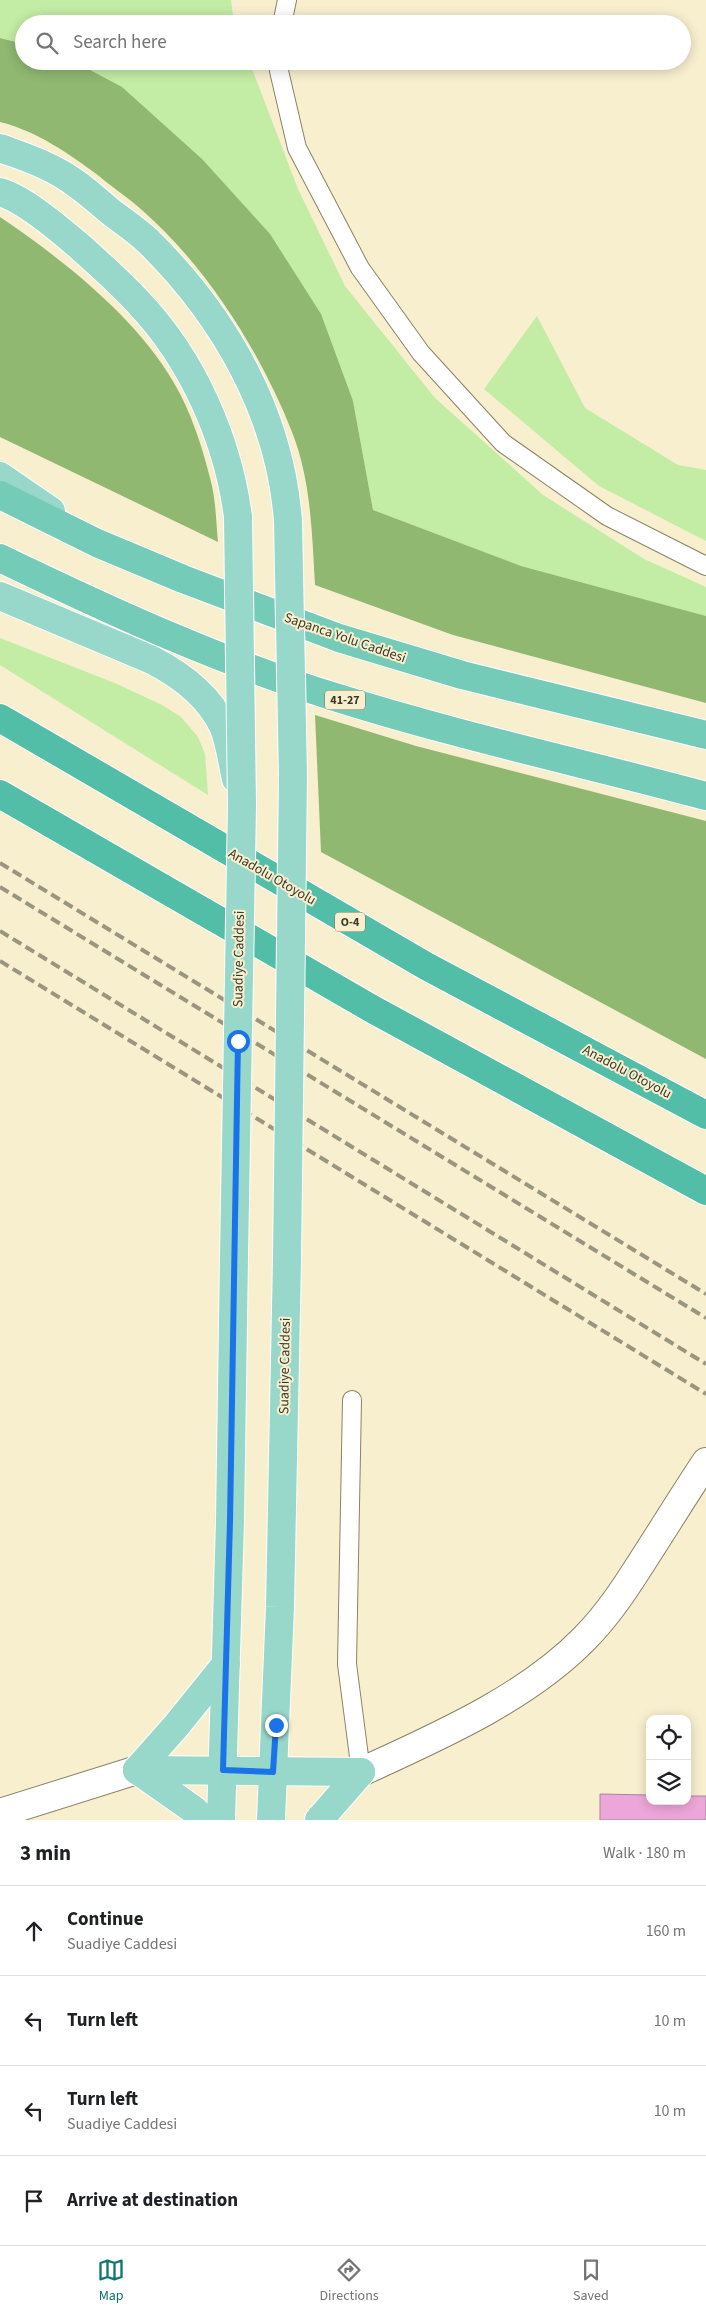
<!DOCTYPE html>
<meta charset="utf-8">
<style>
body{margin:0;font-family:"Source Sans 3",sans-serif;background:#f6f6f6;color:#202124}
.controls{position:absolute;right:15px;bottom:15px;display:grid;overflow:hidden;border-radius:10px;box-shadow:0 2px 12px #0003}
.controls button{width:45px;height:45px;display:grid;place-items:center;padding:0;border:0;border-bottom:1px solid #e0e0e0;background:#fff;color:#202124;font:25px sans-serif}
.stop{position:absolute;width:15px;height:15px;margin:-11px;border:4px solid #1a73e8;border-radius:50%;background:#fff}
.stop.end{background:#1a73e8;border-color:#fff;box-shadow:0 1px 5px #0008}
.list{margin:0;padding:0;list-style:none}
h2{display:flex;justify-content:space-between;align-items:center;height:65px;margin:0;padding:0 20px;font-size:21px}
h2 small{font-size:16px;font-weight:400;color:#757577}
.list li{display:grid;grid-template-columns:32px 1fr auto;gap:15px;align-items:center;box-sizing:border-box;height:90px;padding:0 20px;border-top:1px solid #e0e0e0}
.list b{display:block;font-size:19px;white-space:nowrap}
.list p{margin:0;font-size:16px;white-space:nowrap;color:#757577}
.list em{font-size:16px;font-style:normal;color:#757577}
.icon{flex:none;width:28px;height:28px;fill:none;stroke:currentColor;stroke-width:2;stroke-linecap:round;stroke-linejoin:round}
.map{position:relative;flex:none;width:706px;height:1820px;overflow:hidden}
.search{position:absolute;background:#fff;box-shadow:0 2px 12px #0003;left:15px;right:15px;top:15px;height:55px;display:flex;align-items:center;gap:12px;box-sizing:border-box;padding:0 18px;border-radius:28px;color:#757577;font-size:19px}
.sheet{height:425px;background:#fff}
nav{display:flex;justify-content:space-around;align-items:center;box-sizing:border-box;height:70px;border-top:1px solid #e0e0e0;background:#fff;font-size:14px;color:#757577}
nav a{display:grid;justify-items:center;gap:2px}
nav .on{color:#0f766e}
.map>svg:first-child{display:block}
</style>
<div class="map">
<svg width="706" height="1820" viewBox="0 0 706 1820">
<rect width="100%" height="100%" fill="#f7efce"/>
<g fill="#c3eca4">
<path d="M0 0H231L234 24H24V44L0 38Z"/>
<path d="M73 61H249L298 189 345 286 435 398 543 495 644 559 706 587V616L521 566 373 510 353 401Z"/>
<path d="M537 316 585 408 678 465 706 470V541L599 486 484 389Z"/>
<path d="M0 638 117 684 162 705 181 717 198 737 205 754 208 795 0 665Z"/>
</g>
<g fill="#90b871">
<path d="M0 38 24 44V61H73L122 87 202 159 270 234 321 314 353 401 373 510 521 566 706 616V703L453 635 315 585C312 533 311 480 292 432 261 353 207 267 143 211 129 198 113 188 99 176 69 154 37 131 0 122Z"/>
<path d="M0 217C62 259 136 317 174 383 191 412 202 446 210 478 216 499 216 522 218 542L0 437Z"/>
<path d="M315 715 416 746 706 821V1059L321 852Z"/>
</g>
<path fill="#eda6d9" stroke="#a4889b" d="M600 1794 650 1795V1801H687V1796H706V1820H600Z"/>
<g fill="none" stroke-linecap="round" stroke-linejoin="round">
<defs>
<g id="service">
<path d="M282 24 287 0"/>
<path d="M280 61 279 71 297 148 360 268 421 353 503 443 607 516 706 566"/>
<path d="M352 1400 347 1664 361 1772"/>
</g>
<g id="tertiary">
<path d="M361 1772C437 1737 525 1699 584 1639 609 1614 628 1584 647 1554 667 1523 686 1492 706 1462"/>
<path d="M0 1813 137 1770"/>
</g>
<g id="primary">
<path d="M0 148C19 155 39 161 56 171 76 181 94 198 111 212 124 222 138 231 149 242 225 317 280 414 288 521"/>
<path d="M0 192C24 199 59 229 78 245 99 264 120 282 139 303 193 360 228 440 238 517"/>
<path d="M0 476 51 511"/>
<path d="M0 596 152 660C181 675 209 696 223 726 230 742 232 762 236 779"/>
<path d="M137 1770 361 1772"/>
<path d="M137 1770 176 1726 226 1664"/>
<path d="M137 1770 194 1810 204 1820"/>
<path d="M221 1820 230 1521 234 1257"/>
<path d="M271 1820 280 1607 287 1259"/>
<path d="M319 1820 361 1772"/>
</g>
<g id="trunk">
<path d="M0 495 97 543 183 579 339 638 462 675 706 735"/>
<path d="M0 558C110 611 221 662 338 698 459 736 583 763 706 796"/>
</g>
<g id="motorway">
<path d="M0 718 426 966 706 1115"/>
<path d="M0 794 374 1010 706 1191"/>
</g>
</defs>
<use href="#service" stroke="#8a8366" stroke-width="20"/>
<use href="#tertiary" stroke="#8a8366" stroke-width="30"/>
<use href="#primary" stroke="#fff" stroke-width="30"/>
<use href="#trunk" stroke="#fff" stroke-width="30"/>
<use href="#motorway" stroke="#fff" stroke-width="30"/>
<use href="#service" stroke="#fff" stroke-width="18"/>
<use href="#tertiary" stroke="#fff" stroke-width="28"/>
<use href="#primary" stroke="#97d8ca" stroke-width="28"/>
<use href="#trunk" stroke="#74cbb8" stroke-width="28"/>
<use href="#motorway" stroke="#52bea7" stroke-width="28"/>
<g stroke="#9a957e" stroke-width="4" stroke-dasharray="10 5" stroke-linecap="butt">
<path d="M0 863 706 1294"/>
<path d="M0 887 706 1318"/>
<path d="M0 931 706 1364"/>
<path d="M0 961 706 1394"/>
</g>
<defs>
<g id="primary-bridge">
<path d="M234 1257 242 805 238 517"/>
<path d="M287 1259 293 777 288 521"/>
</g>
</defs>
<use href="#primary-bridge" stroke="#fff" stroke-width="30" stroke-linecap="butt"/>
<use href="#primary-bridge" stroke="#97d8ca" stroke-width="28"/>
</g>
<g fill="none" stroke-linecap="round" stroke-linejoin="round">
<path stroke="#1a73e8" stroke-width="6" d="M238 1041 230 1521 223 1770 273 1772 276 1725"/>
</g>
<g text-anchor="middle" dominant-baseline="central" stroke-width="4" stroke-linejoin="round" paint-order="stroke">
<g fill="#f7efce" stroke="#74705d" stroke-width="1">
<rect x="325" y="690.5" width="40" height="19" rx="4"/>
<rect x="335" y="912.5" width="30" height="19" rx="4"/>
</g>
<g font-size="12" font-weight="bold" fill="#3c392d">
<text x="345" y="700">41-27</text>
<text x="350" y="922">O-4</text>
</g>
<g font-size="14" fill="#3c392d" stroke="#f7efce">
<text transform="translate(345 638) rotate(19)">Sapanca Yolu Caddesi</text>
<text transform="translate(272 877) rotate(30)">Anadolu Otoyolu</text>
<text transform="translate(239 959) rotate(-89)">Suadiye Caddesi</text>
<text transform="translate(627 1072) rotate(28)">Anadolu Otoyolu</text>
<text transform="translate(285 1366) rotate(-89)">Suadiye Caddesi</text>
</g>
</g>
</svg>
<div class="controls">
<button><svg class="icon" aria-label="locate" viewBox="0 0 24 24"><circle cx="12" cy="12" r="6"/><path d="M12 2v4M12 18v4M2 12h4M18 12h4"/></svg></button>
<button><svg class="icon" aria-label="layers" viewBox="0 0 24 24"><path d="M12 4l9 5-9 5-9-5zM3 14l9 5 9-5"/></svg></button>
</div>
<div class="stop" style="left:238px;top:1041px"></div>
<div class="stop end" style="left:276px;top:1725px"></div>
<div class="search"><svg class="icon" aria-label="search" viewBox="0 0 24 24"><circle cx="10" cy="10" r="6"/><path d="M15 15l6 6"/></svg>Search here</div>
</div>
<section class="sheet">
<h2>3 min<small>Walk · 180 m</small></h2>
<ul class="list">
<li><svg class="icon" aria-label="ahead" viewBox="0 0 24 24"><path d="M12 20V5M6 11l6-6 6 6"/></svg><div><b>Continue</b><p>Suadiye Caddesi</p></div><em>160 m</em></li>
<li><svg class="icon" aria-label="left" viewBox="0 0 24 24"><path d="M17 20v-9H6M10 6l-5 5 5 5"/></svg><div><b>Turn left</b></div><em>10 m</em></li>
<li><svg class="icon" aria-label="left" viewBox="0 0 24 24"><path d="M17 20v-9H6M10 6l-5 5 5 5"/></svg><div><b>Turn left</b><p>Suadiye Caddesi</p></div><em>10 m</em></li>
<li><svg class="icon" aria-label="arrive" viewBox="0 0 24 24"><path d="M6 21V4h12l-3 4 3 4H6"/></svg><div><b>Arrive at destination</b></div></li>
</ul>
</section>
<nav>
<a class="on"><svg class="icon" aria-label="map" viewBox="0 0 24 24"><path d="M3 6l6-2 6 2 6-2v14l-6 2-6-2-6 2zM9 4v14M15 6v14"/></svg>Map</a>
<a><svg class="icon" aria-label="directions" viewBox="0 0 24 24"><path d="M12 3l9 9-9 9-9-9zM9 14v-3h6M13 9l2 2-2 2"/></svg>Directions</a>
<a><svg class="icon" aria-label="saved" viewBox="0 0 24 24"><path d="M7 4h10v16l-5-4-5 4z"/></svg>Saved</a>
</nav>
